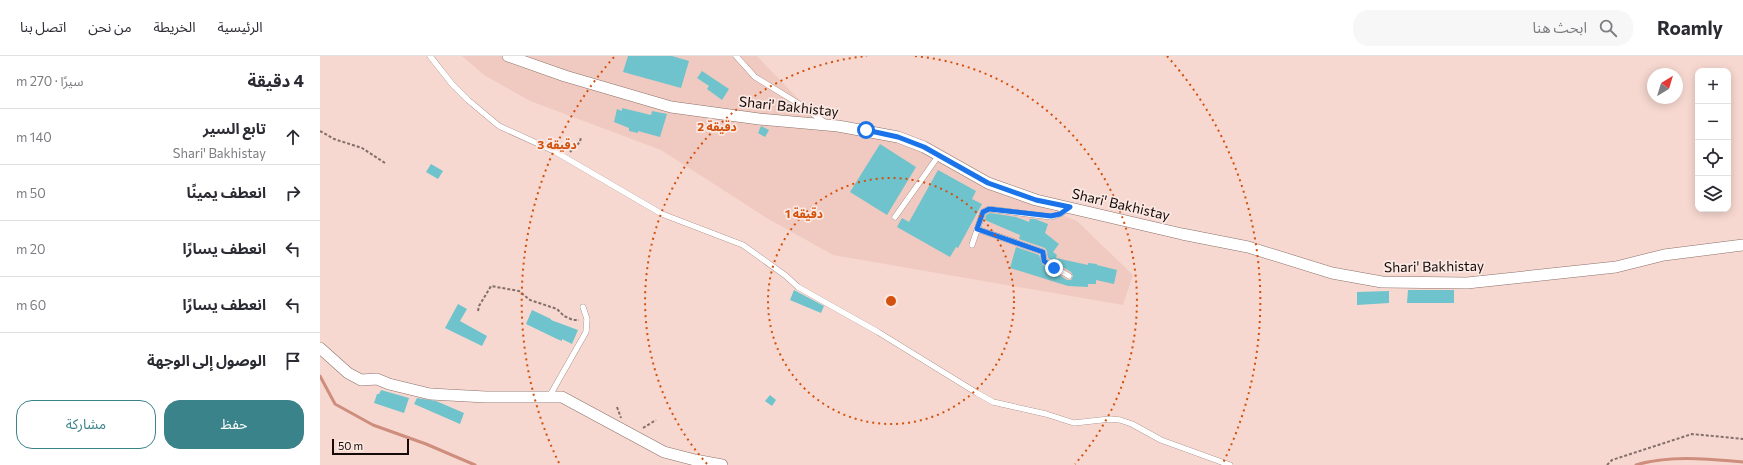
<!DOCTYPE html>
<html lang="ar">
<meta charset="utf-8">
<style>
body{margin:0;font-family:Commissioner,"Noto Sans Arabic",sans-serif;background:#f7f7f7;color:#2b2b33;direction:rtl}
.controls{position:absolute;right:12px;top:12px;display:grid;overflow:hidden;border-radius:8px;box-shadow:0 2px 10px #0003}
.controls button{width:36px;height:36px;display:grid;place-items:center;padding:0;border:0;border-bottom:1px solid #e1e1e2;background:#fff;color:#2b2b33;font:20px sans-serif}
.compass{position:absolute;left:1327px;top:12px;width:36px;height:36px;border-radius:50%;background:#fff;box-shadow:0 2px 10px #0003;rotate:38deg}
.scale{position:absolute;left:12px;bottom:10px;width:77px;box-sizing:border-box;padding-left:4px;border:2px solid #140b08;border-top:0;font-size:11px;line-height:14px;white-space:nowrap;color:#140b08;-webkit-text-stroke:3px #fbe8e3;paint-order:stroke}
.stop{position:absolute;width:12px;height:12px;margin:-9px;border:3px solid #1a73e8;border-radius:50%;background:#fff}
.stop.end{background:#1a73e8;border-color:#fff;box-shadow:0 1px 4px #0008}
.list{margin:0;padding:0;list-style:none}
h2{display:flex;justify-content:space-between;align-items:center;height:52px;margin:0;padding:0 16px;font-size:17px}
h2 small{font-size:13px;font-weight:400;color:#7c7c81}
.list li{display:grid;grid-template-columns:26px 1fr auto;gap:12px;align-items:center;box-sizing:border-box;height:56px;padding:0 16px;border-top:1px solid #e1e1e2}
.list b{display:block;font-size:15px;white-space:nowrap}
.list p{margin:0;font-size:13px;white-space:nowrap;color:#7c7c81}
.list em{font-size:13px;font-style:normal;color:#7c7c81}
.actions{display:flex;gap:8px;padding:12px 16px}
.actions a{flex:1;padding:9px 0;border:1px solid #3b838a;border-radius:16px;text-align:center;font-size:14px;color:#3b838a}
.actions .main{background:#3b838a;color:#fff}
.icon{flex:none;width:22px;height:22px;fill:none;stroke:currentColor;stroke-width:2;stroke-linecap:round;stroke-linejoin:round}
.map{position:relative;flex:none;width:1423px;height:409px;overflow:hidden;direction:ltr}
header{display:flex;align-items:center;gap:24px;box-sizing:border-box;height:56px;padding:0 20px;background:#fff;border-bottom:1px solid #e1e1e2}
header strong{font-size:19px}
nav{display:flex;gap:22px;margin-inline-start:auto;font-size:14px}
.search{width:280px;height:36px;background:#f7f7f7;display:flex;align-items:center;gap:10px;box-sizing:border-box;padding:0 14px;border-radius:16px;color:#7c7c81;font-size:15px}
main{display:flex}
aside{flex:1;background:#fff}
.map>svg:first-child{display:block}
</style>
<header>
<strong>Roamly</strong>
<div class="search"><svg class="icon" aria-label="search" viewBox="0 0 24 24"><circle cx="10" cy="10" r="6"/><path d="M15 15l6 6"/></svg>ابحث هنا</div>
<nav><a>الرئيسية</a><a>الخريطة</a><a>من نحن</a><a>اتصل بنا</a></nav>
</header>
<main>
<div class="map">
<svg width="1423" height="409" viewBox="0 0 1423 409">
<rect width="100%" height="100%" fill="#f6d8d0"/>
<path fill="#f0cac0" d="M142 0H437L506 72 582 86 652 121 757 165 813 219 803 249 513 199 445 161 341 94 210 45 164 19Z"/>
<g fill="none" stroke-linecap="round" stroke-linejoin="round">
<g stroke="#cf8e7d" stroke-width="3">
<path d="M0 320 15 348 53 369 106 388 155 409"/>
<path d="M1316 409C1350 399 1388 403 1423 406"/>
</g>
</g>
<g fill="#6ec3cc">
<path d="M308 0H352L369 5 361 32 303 16Z"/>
<path d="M382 15 409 33 402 44 387 33 389 30 377 22Z"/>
<path d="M302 52 331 59 332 55 347 58 340 81 318 75V77L309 75V72L294 66 297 53 302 55Z"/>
<path d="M441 70 449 74 445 81 438 77Z"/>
<path d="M560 88 596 111 567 159 530 136Z"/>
<path d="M111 108 123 115 118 123 106 116Z"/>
<path d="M618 114 656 135 652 143 662 148 638 192 636 191 630 201 577 171 582 162 589 166Z"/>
<path d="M670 157 696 161 709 166 710 163H715L728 168 725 177 739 188 733 196 737 199 736 202 768 209V207L777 208V209L797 214 794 228 776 224V228H768V231L748 230 690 212 696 191 719 199 722 208 747 224H751L753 220 751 216 728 202 727 195 725 192 699 183 700 179 665 164 666 159Z"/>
<path d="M474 234 504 250 501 257 470 244Z"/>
<path d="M1088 234H1134V247H1087Z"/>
<path d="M1069 235V247L1037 249V236Z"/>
<path d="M138 248 147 253 140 265 167 280 162 290 125 272Z"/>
<path d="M212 254 231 263V264L258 274 252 288 242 283V285L237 283 206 268Z"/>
<path d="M61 334 89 342 84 357 54 347 57 338H59Z"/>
<path d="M450 339 456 344 452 350 445 345Z"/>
<path d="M97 342 116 345 144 357 140 368 94 348Z"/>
</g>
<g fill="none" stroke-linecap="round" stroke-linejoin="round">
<defs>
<g id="lane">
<path d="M110 0 132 28 148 44 179 70 234 95 342 158 423 189 466 220 478 231 558 276 657 337 673 346 726 358 754 367 790 363 800 364 812 368 841 384 910 409"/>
<path d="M416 0 435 21 484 51 504 66"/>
<path d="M575 161 619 99"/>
<path d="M657 173 723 196 724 205 749 220"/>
<path d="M652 189 663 156 669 153 731 161 740 158 748 153"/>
<path d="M229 341 266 276 267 263 263 251"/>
</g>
<g id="street">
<path d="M188 0 245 20 351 51 439 63 518 70 578 81 604 91 668 127 716 144 862 178 928 191 1012 217 1062 226 1147 227 1296 211 1344 199 1423 189"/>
<path d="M0 292 28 317 41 324 57 323 69 328 110 338 166 341H242L344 396 375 404 402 409"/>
</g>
</defs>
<use href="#lane" stroke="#8c716a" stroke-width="6"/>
<use href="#street" stroke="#8c716a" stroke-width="12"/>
<g stroke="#826f69" stroke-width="2" stroke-dasharray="3 2" stroke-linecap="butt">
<path d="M0 75 14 83 42 92 65 107"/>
<path d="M250 96 260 86 261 81"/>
<path d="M158 255 159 250 171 230 199 235 210 244 237 253 244 260 253 264H259"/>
<path d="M297 351 301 362"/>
<path d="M323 372 336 364"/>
<path d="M1287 409 1292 404 1372 378 1423 383"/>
</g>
<use href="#lane" stroke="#fff" stroke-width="5.5"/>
<use href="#street" stroke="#fff" stroke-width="11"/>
</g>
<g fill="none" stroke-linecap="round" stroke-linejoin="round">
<path stroke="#1a73e8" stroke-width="5" d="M546 74 578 81 604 91 668 127 716 144 750 151 740 158 731 160 669 153 663 156 657 173 723 196 724 205 734 212"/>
</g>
<g fill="none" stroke="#d3510c" stroke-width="2" stroke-dasharray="2 4">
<circle cx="571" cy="245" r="123"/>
<path d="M387 408A246 246 0 0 1 547 0M595 0A246 246 0 0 1 755 408"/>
<path d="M239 407A369 369 0 0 1 295 0M847 0A369 369 0 0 1 903 407"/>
</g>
<g text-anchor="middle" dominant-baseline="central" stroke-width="3.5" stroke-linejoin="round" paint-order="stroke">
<g font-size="14" fill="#140b08" stroke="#fbe8e3">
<text transform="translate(469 50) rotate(6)">Shari' Bakhistay</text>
<text transform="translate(801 148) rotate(13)">Shari' Bakhistay</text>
<text transform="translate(1114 210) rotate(-1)">Shari' Bakhistay</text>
</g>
</g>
<circle cx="571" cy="245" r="6" fill="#d3510c" stroke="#fbe8e3" stroke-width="2"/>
<g font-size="12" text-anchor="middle" font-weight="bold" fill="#d3510c" stroke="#fbe8e3" stroke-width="3.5" stroke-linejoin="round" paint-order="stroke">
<text x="397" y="75">2 دقيقة</text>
<text x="237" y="93">3 دقيقة</text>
<text x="484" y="162">1 دقيقة</text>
</g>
</svg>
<div class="controls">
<button>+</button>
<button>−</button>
<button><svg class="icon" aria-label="locate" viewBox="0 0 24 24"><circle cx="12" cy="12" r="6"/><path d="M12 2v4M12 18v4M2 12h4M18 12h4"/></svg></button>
<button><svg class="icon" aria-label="layers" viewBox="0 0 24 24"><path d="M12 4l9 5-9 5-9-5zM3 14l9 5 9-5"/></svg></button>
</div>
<svg class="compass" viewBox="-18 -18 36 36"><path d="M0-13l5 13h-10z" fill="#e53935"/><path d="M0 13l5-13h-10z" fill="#7c7c81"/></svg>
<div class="scale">50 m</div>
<div class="stop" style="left:546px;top:74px"></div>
<div class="stop end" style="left:734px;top:212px"></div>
</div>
<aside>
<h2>4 دقيقة<small>سيرًا · 270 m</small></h2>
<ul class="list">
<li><svg class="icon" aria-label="ahead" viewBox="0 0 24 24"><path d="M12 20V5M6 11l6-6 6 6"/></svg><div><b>تابع السير</b><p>Shari' Bakhistay</p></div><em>140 m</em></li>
<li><svg class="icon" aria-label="right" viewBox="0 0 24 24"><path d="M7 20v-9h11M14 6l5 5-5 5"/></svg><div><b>انعطف يمينًا</b></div><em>50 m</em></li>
<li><svg class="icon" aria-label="left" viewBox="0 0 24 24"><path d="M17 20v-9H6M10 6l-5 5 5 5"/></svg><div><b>انعطف يسارًا</b></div><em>20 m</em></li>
<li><svg class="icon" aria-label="left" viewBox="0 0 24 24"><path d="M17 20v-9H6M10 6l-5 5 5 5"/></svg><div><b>انعطف يسارًا</b></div><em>60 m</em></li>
<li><svg class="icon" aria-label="arrive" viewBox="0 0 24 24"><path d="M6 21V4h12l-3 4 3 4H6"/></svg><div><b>الوصول إلى الوجهة</b></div></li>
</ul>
<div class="actions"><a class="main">حفظ</a><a>مشاركة</a></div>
</aside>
</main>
